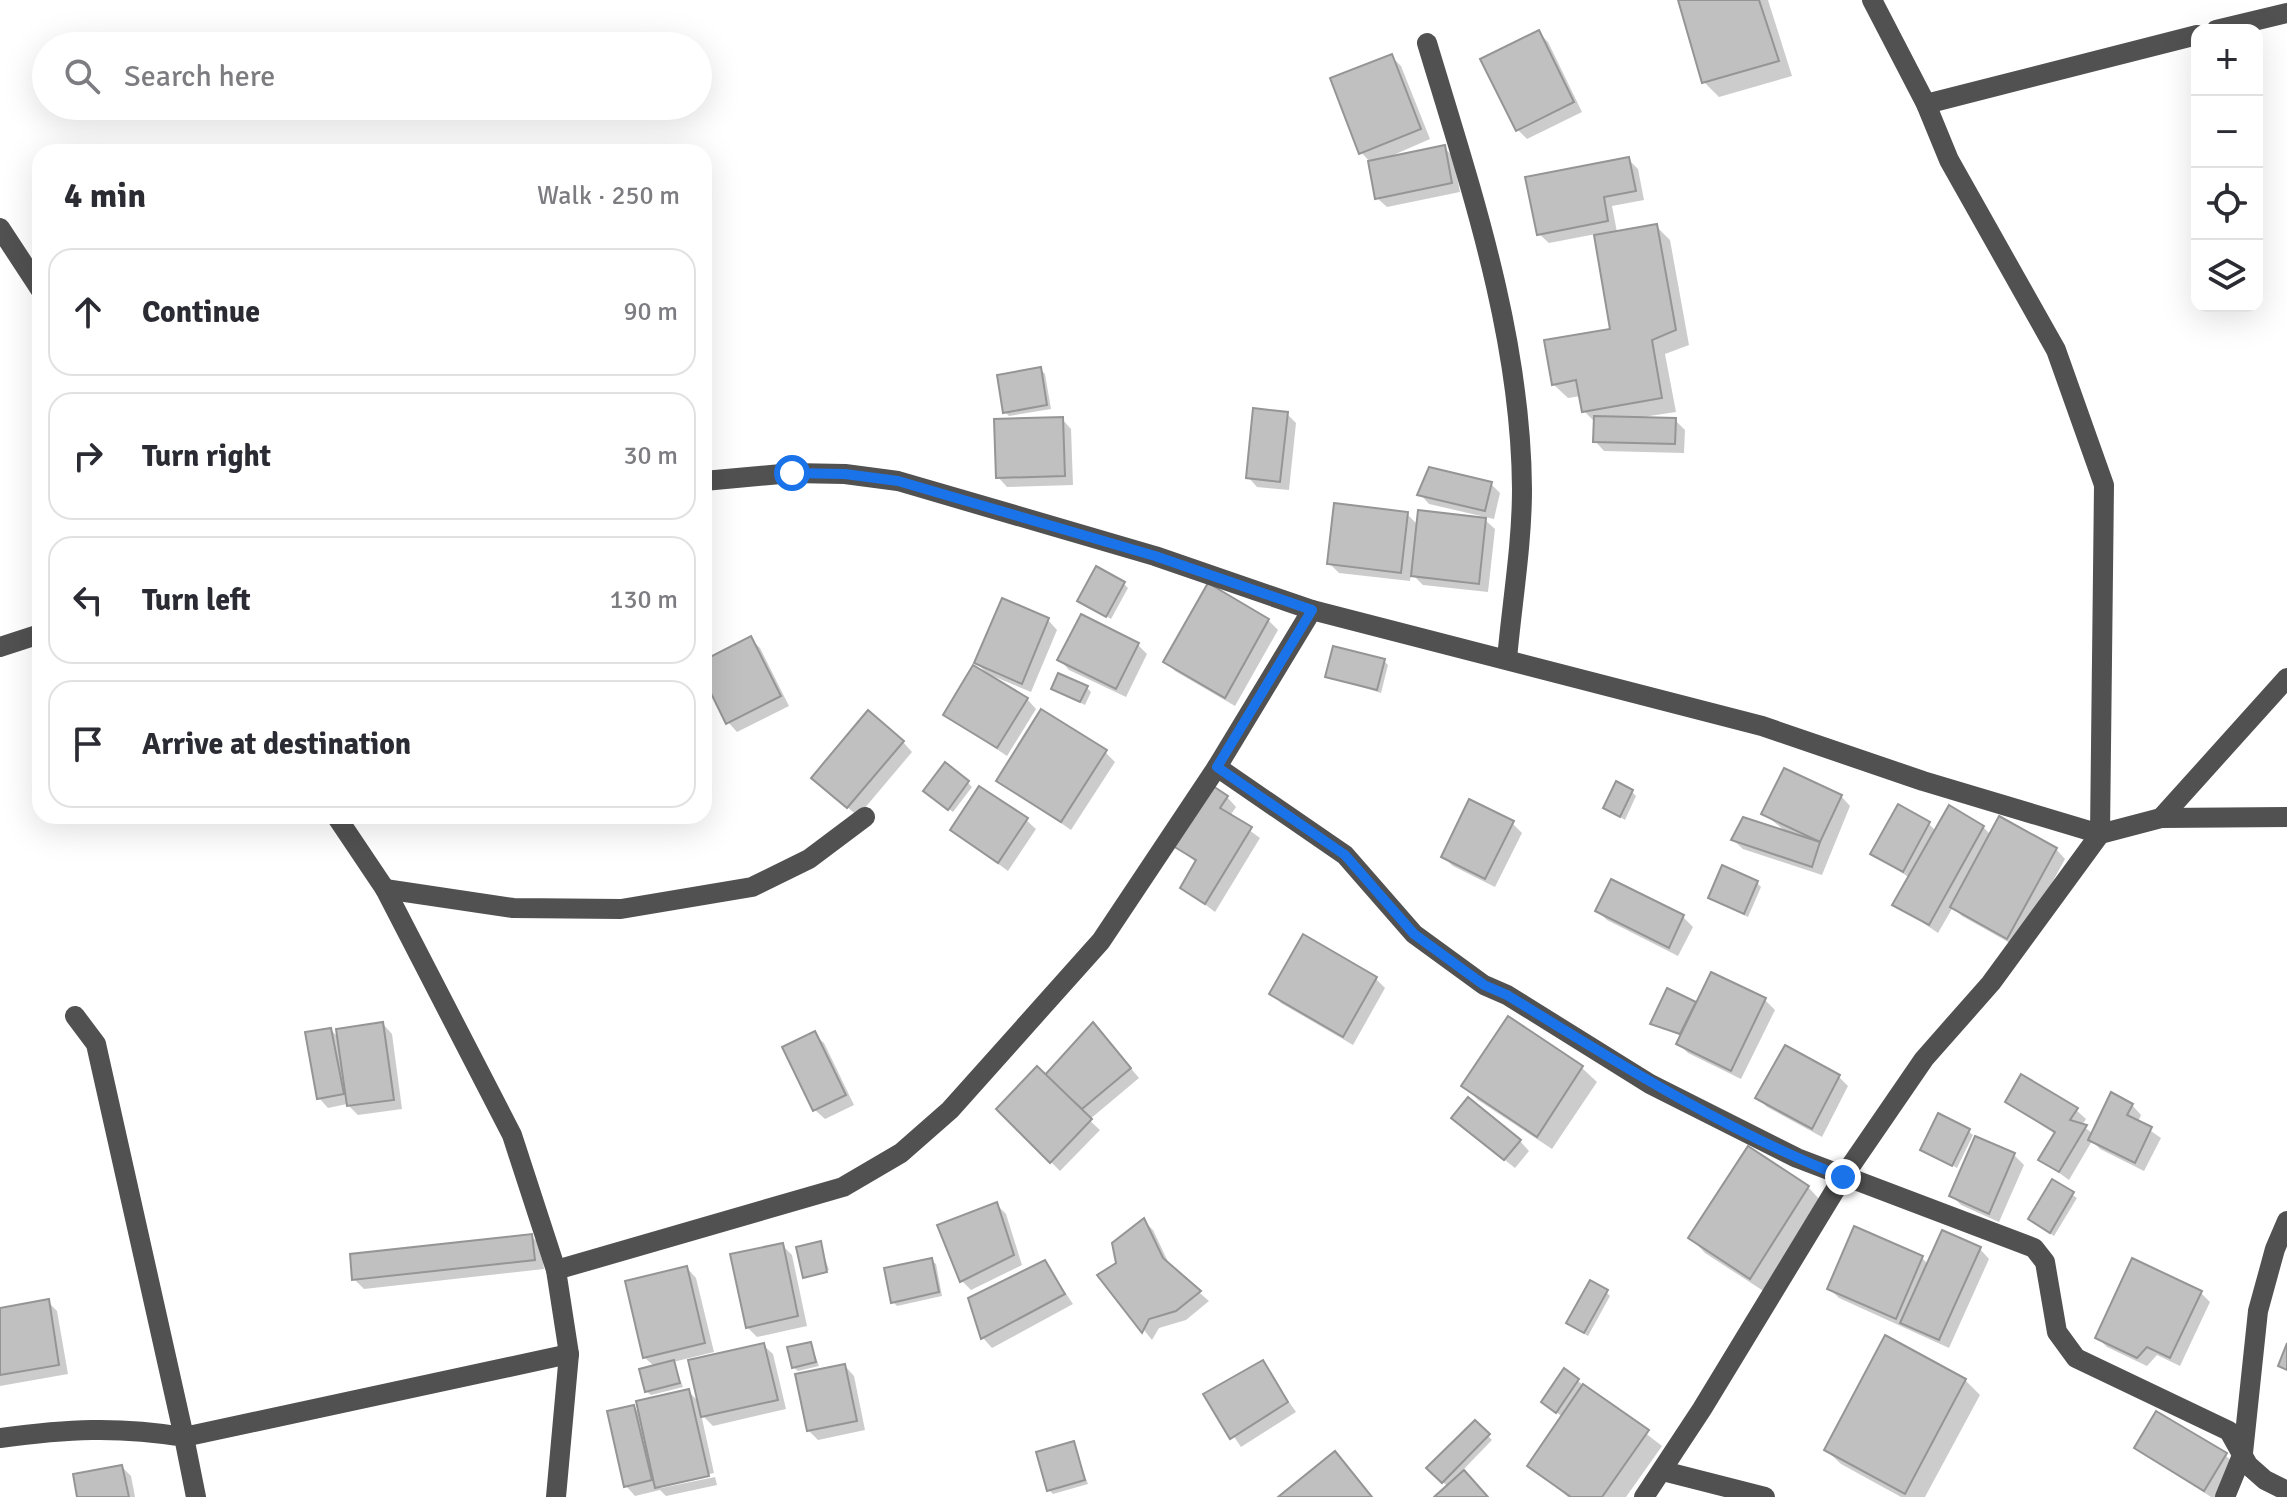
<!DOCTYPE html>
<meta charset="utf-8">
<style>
body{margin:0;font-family:Signika,sans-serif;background:#f2f2f3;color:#2b2b33}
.controls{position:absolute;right:24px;top:24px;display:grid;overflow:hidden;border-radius:16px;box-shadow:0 8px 32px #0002}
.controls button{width:72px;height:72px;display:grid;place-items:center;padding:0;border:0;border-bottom:2px solid #e1e1e2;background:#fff;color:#2b2b33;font:40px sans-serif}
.stop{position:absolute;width:24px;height:24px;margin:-18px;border:6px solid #1a73e8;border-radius:50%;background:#fff}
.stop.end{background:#1a73e8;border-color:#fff;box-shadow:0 2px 8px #0008}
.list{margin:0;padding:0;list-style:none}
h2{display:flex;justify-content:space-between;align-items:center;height:104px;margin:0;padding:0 32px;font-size:34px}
h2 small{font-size:26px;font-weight:400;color:#7c7c81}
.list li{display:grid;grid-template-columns:52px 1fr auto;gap:24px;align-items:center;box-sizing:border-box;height:128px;margin:0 16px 16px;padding:0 16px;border:2px solid #e1e1e2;border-radius:24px}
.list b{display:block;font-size:30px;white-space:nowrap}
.list em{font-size:26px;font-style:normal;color:#7c7c81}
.icon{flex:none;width:44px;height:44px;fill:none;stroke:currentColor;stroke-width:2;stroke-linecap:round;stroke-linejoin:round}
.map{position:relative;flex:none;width:2287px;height:1497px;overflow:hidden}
.search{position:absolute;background:#fff;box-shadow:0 8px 32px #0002;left:32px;top:32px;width:680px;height:88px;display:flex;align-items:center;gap:20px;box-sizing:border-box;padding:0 28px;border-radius:44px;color:#7c7c81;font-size:30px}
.panel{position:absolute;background:#fff;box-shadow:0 8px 32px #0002;left:32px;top:144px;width:680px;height:680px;border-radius:24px}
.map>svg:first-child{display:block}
</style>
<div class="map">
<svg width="2287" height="1497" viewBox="0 0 2287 1497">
<rect width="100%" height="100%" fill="#fff"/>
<g fill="#0003">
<path d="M1680 0H1768L1792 76 1719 97 1704 82Z"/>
<path d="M1539 33 1548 42 1582 112 1527 139 1517 129Z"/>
<path d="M1391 56 1401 66 1430 139 1382 160 1444 147 1453 157 1460 192 1387 207 1377 198 1370 162 1361 152Z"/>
<path d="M1628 159 1638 169 1644 200 1612 206 1617 232 1656 226 1670 240 1689 345 1665 354 1676 412 1643 417 1675 420 1685 430 1684 453 1604 451 1595 441 1596 423 1584 411 1581 396 1568 398 1553 384 1612 331 1596 234 1549 243 1539 234Z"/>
<path d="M1041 370 1045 374 1051 409 1009 416 1005 412Z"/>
<path d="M1287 414 1296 423 1289 490 1257 487 1248 477Z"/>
<path d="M1062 419 1071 429 1073 485 1007 487 998 477Z"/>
<path d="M1491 484 1500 493 1494 519 1429 504 1420 494Z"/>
<path d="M1407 514 1419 526 1484 519 1495 529 1488 592 1423 585 1411 573 1410 581 1339 573 1329 563Z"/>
<path d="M1124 584 1128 588 1111 619 1079 600Z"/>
<path d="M1048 620 1057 630 1031 692 988 674 976 663Z"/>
<path d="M1268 620 1278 630 1235 706 1175 671 1166 662Z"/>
<path d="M751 639 760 648 789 706 737 732 728 722 704 675V662Z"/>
<path d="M1137 644 1147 654 1126 697 1069 670 1060 660Z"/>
<path d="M1384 661 1388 665 1381 693 1327 676Z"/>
<path d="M1087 688 1091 692 1085 705 1053 689Z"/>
<path d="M1027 699 1036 709 1007 756 946 715Z"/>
<path d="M903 742 912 752 858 816 823 787Z"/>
<path d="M1105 752 1115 762 1071 830 999 780Z"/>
<path d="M968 783 972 787 953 812 930 795Z"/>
<path d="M1632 792 1636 796 1625 820 1605 808Z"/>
<path d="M1841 796 1850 806 1822 875 1743 849 1733 840 1789 834 1764 814Z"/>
<path d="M1227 797 1236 807 1230 816 1260 838 1215 912 1182 887 1197 863 1175 846Z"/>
<path d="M1026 820 1036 829 1008 871 952 830Z"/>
<path d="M1512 823 1522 833 1495 887 1453 866 1443 857Z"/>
<path d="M1929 824 1936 831 1983 827 1991 835 2056 849 2065 859 2017 947 1962 916 1953 907 1938 933 1895 904 1910 878 1873 854Z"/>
<path d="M1612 881 1683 917 1693 927 1678 956 1607 920 1597 911Z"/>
<path d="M1757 883 1761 887 1748 917 1710 898Z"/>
<path d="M1712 974 1765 1000 1775 1010 1741 1079 1688 1053 1678 1043 1682 1036 1652 1024 1696 1006Z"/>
<path d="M1376 979 1385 988 1353 1045 1281 1003 1271 993Z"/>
<path d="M1508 1019 1582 1068 1597 1082 1552 1149 1478 1100 1464 1086Z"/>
<path d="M383 1024 392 1034 402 1109 358 1115 347 1104 328 1108 319 1098 331 1030 340 1039Z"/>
<path d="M1094 1024 1139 1078 1089 1120 1100 1130 1060 1171 998 1109 1045 1077Z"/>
<path d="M814 1034 824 1043 854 1105 825 1119 815 1110Z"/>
<path d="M1839 1077 1848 1086 1822 1137 1767 1107 1758 1098Z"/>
<path d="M2007 1102 2076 1110 2086 1119 2082 1125 2093 1134 2132 1105 2141 1115 2138 1122 2161 1138 2144 1171 2100 1149 2092 1141 2069 1180 2040 1159 2055 1134Z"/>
<path d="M1463 1127 1520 1141 1529 1151 1515 1168Z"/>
<path d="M1968 1131 1973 1135 1957 1168 1922 1149Z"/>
<path d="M1748 1149 1808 1187 1822 1202 1765 1292 1705 1253 1691 1238Z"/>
<path d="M2014 1155 2024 1165 1999 1222 1961 1205 1951 1195Z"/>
<path d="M2053 1182 2077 1198 2054 1236 2031 1219Z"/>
<path d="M997 1205 1006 1214 1022 1265 971 1290 962 1281Z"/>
<path d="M1144 1221 1153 1230 1171 1268 1209 1301 1186 1320 1159 1328 1152 1340 1100 1275 1118 1264Z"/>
<path d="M531 1236 541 1245 544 1269 364 1289 354 1279Z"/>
<path d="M820 1244 829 1270 805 1275Z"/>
<path d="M782 1245 792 1255 807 1326 757 1337 747 1327Z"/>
<path d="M1980 1249 1989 1259 1949 1348 1839 1298 1829 1288 1922 1258 1929 1265Z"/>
<path d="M931 1260 936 1264 942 1296 897 1306 893 1302Z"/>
<path d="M1045 1262 1073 1304 992 1348 983 1338 970 1299Z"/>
<path d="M687 1268 696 1278 714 1352 673 1362 683 1387 651 1395 646 1391 655 1367 644 1357Z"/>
<path d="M1606 1292 1610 1296 1588 1336 1573 1327Z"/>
<path d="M2200 1292 2210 1302 2180 1366 2157 1355 2147 1366 2107 1347 2097 1337Z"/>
<path d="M48 1302 57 1311 68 1374 0 1386V1310Z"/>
<path d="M811 1344 819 1366 798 1371 793 1367Z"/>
<path d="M763 1345 773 1354 786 1409 713 1426 701 1414 714 1473 661 1484V1488L715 1477 717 1485 666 1496 660 1490 635 1496 626 1486 634 1407 641 1415 688 1391 700 1403Z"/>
<path d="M1262 1363 1296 1412 1241 1447 1206 1395Z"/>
<path d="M845 1366 854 1376 865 1430 818 1440 808 1430Z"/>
<path d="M1565 1371 1662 1446 1626 1497H1568L1529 1465 1563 1417 1547 1406Z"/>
<path d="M1965 1380 1980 1395 1925 1497H1901L1841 1464 1826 1450Z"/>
<path d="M1475 1423 1492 1440 1462 1471 1487 1497H1437L1448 1487 1429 1468Z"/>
<path d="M1073 1444 1088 1484 1053 1494 1049 1490Z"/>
<path d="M2137 1448 2225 1455 2235 1464 2215 1497H2211Z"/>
<path d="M122 1467 131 1476 135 1497H79Z"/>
</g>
<g fill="#c0c0c0" stroke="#959595" stroke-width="2">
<path d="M1678 0H1759L1779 61 1702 83Z"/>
<path d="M1539 30 1574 102 1516 131 1480 59Z"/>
<path d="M1392 54 1421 129 1359 154 1330 78Z"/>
<path d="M1445 145 1452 183 1375 199 1368 161Z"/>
<path d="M1629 157 1636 191 1604 197 1608 221 1537 235 1525 177Z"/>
<path d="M1657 224 1676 330 1652 340 1662 398 1582 412 1576 380 1552 385 1544 340 1610 329 1594 235Z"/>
<path d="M1041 367 1047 405 1003 413 997 375Z"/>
<path d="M1253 408 1288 412 1280 482 1246 478Z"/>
<path d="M1594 416 1676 418 1675 444 1593 442Z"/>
<path d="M1063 417 1065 476 996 478 994 419Z"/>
<path d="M1429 467 1492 482 1485 511 1417 495Z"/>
<path d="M1334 503 1408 512 1401 573 1327 564Z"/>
<path d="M1418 510 1486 518 1479 584 1411 576Z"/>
<path d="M1096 566 1125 582 1106 617 1077 601Z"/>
<path d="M1208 583 1269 619 1225 698 1163 662Z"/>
<path d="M1002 598 1049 618 1022 684 974 663Z"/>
<path d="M1081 614 1139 643 1116 689 1057 660Z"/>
<path d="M751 636 781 696 726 724 704 679V660Z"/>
<path d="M1333 646 1385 659 1377 690 1325 677Z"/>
<path d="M973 665 1028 698 997 748 943 715Z"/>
<path d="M1058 673 1088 686 1080 702 1051 689Z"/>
<path d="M1041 709 1107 750 1061 822 996 781Z"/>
<path d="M868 710 904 741 847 808 811 778Z"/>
<path d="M945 762 969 781 948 810 923 791Z"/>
<path d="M1784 768 1842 795 1820 842 1761 814Z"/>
<path d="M1616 781 1633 790 1620 817 1603 808Z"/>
<path d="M1210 784 1228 796 1220 808 1252 827 1205 904 1180 888 1196 860 1173 846Z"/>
<path d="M979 786 1028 818 998 863 950 830Z"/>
<path d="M1469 799 1514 821 1485 879 1441 857Z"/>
<path d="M1898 804 1930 822 1903 872 1870 854Z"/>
<path d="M1949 805 1984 826 1929 925 1892 905Z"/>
<path d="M1999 816 2057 848 2007 939 1950 907Z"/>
<path d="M1743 817 1820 842 1812 867 1731 840Z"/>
<path d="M1722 865 1758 881 1744 914 1708 898Z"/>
<path d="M1611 879 1684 915 1669 948 1595 911Z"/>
<path d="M1303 934 1377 977 1343 1037 1269 994Z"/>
<path d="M1711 972 1766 998 1731 1071 1676 1044Z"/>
<path d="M1667 988 1696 1002 1680 1034 1650 1024Z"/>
<path d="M1508 1016 1583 1066 1537 1137 1461 1086Z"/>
<path d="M383 1022 394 1100 347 1106 336 1029Z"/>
<path d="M1093 1022 1131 1068 1082 1109 1044 1076Z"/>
<path d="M331 1028 344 1094 317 1099 305 1032Z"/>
<path d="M815 1031 846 1095 813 1111 782 1047Z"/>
<path d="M1785 1045 1840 1075 1812 1129 1755 1098Z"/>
<path d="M1037 1066 1092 1119 1050 1163 996 1109Z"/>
<path d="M2021 1074 2078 1108 2070 1120 2087 1125 2059 1172 2038 1160 2055 1132 2005 1102Z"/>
<path d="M2111 1092 2133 1104 2127 1115 2152 1127 2135 1163 2088 1140Z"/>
<path d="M1468 1097 1521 1140 1504 1160 1451 1118Z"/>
<path d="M1938 1113 1970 1129 1952 1166 1920 1150Z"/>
<path d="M1975 1136 2015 1153 1989 1214 1949 1196Z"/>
<path d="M1748 1146 1809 1186 1750 1279 1688 1238Z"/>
<path d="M2052 1179 2074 1192 2050 1233 2028 1219Z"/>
<path d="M997 1202 1014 1255 960 1282 937 1225Z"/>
<path d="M1144 1218 1163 1258 1201 1291 1176 1311 1149 1319 1142 1333 1097 1275 1116 1263 1112 1243Z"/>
<path d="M1854 1226 1923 1256 1896 1319 1827 1289Z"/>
<path d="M1942 1230 1981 1247 1939 1340 1900 1323Z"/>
<path d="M532 1234 535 1260 352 1280 350 1254Z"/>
<path d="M821 1241 827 1272 803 1278 796 1247Z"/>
<path d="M783 1243 798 1316 746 1328 730 1254Z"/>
<path d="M932 1258 939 1292 891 1303 884 1268Z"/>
<path d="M2132 1258 2202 1291 2170 1358 2147 1347 2137 1358 2095 1338Z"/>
<path d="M1045 1260 1065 1294 981 1339 968 1298Z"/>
<path d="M687 1266 705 1343 643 1358 625 1281Z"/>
<path d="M1590 1280 1608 1290 1584 1333 1566 1323Z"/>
<path d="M49 1299 59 1365 0 1375V1308Z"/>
<path d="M1885 1335 1966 1379 1905 1494 1824 1450Z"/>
<path d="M811 1342 816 1362 792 1368 787 1347Z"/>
<path d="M764 1343 778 1400 701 1417 688 1360Z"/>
<path d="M2287 1343V1370L2278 1366Z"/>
<path d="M674 1360 680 1383 645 1392 639 1369Z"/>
<path d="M1263 1360 1288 1402 1230 1439 1203 1394Z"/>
<path d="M845 1364 857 1421 807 1431 795 1374Z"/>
<path d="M1564 1368 1579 1379 1556 1413 1541 1402Z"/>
<path d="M1583 1384 1649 1430 1602 1497H1571L1527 1466Z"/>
<path d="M689 1389 709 1476 655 1488 636 1401Z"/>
<path d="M634 1405 652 1480 624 1487 607 1411Z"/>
<path d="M2156 1411 2227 1453 2204 1491 2134 1448Z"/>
<path d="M1475 1420 1490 1434 1442 1483 1426 1468Z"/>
<path d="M1074 1441 1085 1480 1047 1491 1036 1452Z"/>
<path d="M1335 1451 1372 1497H1278Z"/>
<path d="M122 1465 129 1497H77L73 1474Z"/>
<path d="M1464 1470 1488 1497H1434Z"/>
</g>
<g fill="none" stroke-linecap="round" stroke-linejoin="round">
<g stroke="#515151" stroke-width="20">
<path d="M1872 0 1926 104 1949 160 2056 350 2104 485 2100 834 2161 818 2287 817"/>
<path d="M2216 30 2287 13"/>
<path d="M1427 43C1471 189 1521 336 1522 489 1522 545 1512 603 1507 659"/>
<path d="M1926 104 2197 35"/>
<path d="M0 228 40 289"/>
<path d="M704 481 792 473 845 474 898 481 1155 556 1312 610 1762 726 1923 781 2100 834 1991 983 1924 1059 1843 1177 1702 1409 1644 1497"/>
<path d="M0 647 40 634"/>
<path d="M1217 767 1345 855 1414 934 1484 985 1507 995 1650 1084 1797 1158 2034 1248 2045 1262 2057 1332 2076 1358 2229 1431 2248 1465 2265 1480 2287 1491"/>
<path d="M336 816 385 889 512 1135 556 1270 569 1354 556 1497"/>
<path d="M2161 818 2287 678"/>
<path d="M385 889 513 908 621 909 752 887 809 859 865 817"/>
<path d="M75 1016 96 1044 184 1437 569 1354"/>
<path d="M556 1270 843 1187 901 1153 950 1110 1101 941 1217 767 1312 610"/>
<path d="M0 1438C66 1429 118 1426 184 1437L196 1497"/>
<path d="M1663 1471 1765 1497"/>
<path d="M2225 1497 2243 1453 2258 1311 2275 1249 2287 1221"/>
</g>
</g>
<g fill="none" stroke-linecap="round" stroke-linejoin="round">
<path stroke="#1a73e8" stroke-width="10" d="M792 473 845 474 898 481 1155 556 1312 610 1217 767 1345 855 1414 934 1484 985 1507 995C1616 1062 1724 1130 1843 1177"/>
</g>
</svg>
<div class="controls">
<button>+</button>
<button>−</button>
<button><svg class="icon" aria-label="locate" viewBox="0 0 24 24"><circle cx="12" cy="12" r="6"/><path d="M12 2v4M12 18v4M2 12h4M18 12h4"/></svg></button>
<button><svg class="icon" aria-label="layers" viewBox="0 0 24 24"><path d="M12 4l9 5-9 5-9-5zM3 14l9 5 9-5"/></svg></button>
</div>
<div class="stop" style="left:792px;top:473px"></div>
<div class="stop end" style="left:1843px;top:1177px"></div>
<div class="search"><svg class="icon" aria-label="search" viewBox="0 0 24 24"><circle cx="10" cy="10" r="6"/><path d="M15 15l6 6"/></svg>Search here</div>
<section class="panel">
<h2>4 min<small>Walk · 250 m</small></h2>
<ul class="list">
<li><svg class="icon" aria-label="ahead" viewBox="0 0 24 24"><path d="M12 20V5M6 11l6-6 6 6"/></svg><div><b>Continue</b></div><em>90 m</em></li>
<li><svg class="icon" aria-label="right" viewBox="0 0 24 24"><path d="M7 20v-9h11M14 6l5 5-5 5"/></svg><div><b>Turn right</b></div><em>30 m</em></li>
<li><svg class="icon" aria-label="left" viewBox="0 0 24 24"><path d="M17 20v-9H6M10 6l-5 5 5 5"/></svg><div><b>Turn left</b></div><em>130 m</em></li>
<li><svg class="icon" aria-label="arrive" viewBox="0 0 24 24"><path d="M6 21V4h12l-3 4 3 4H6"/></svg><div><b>Arrive at destination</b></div></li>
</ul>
</section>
</div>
